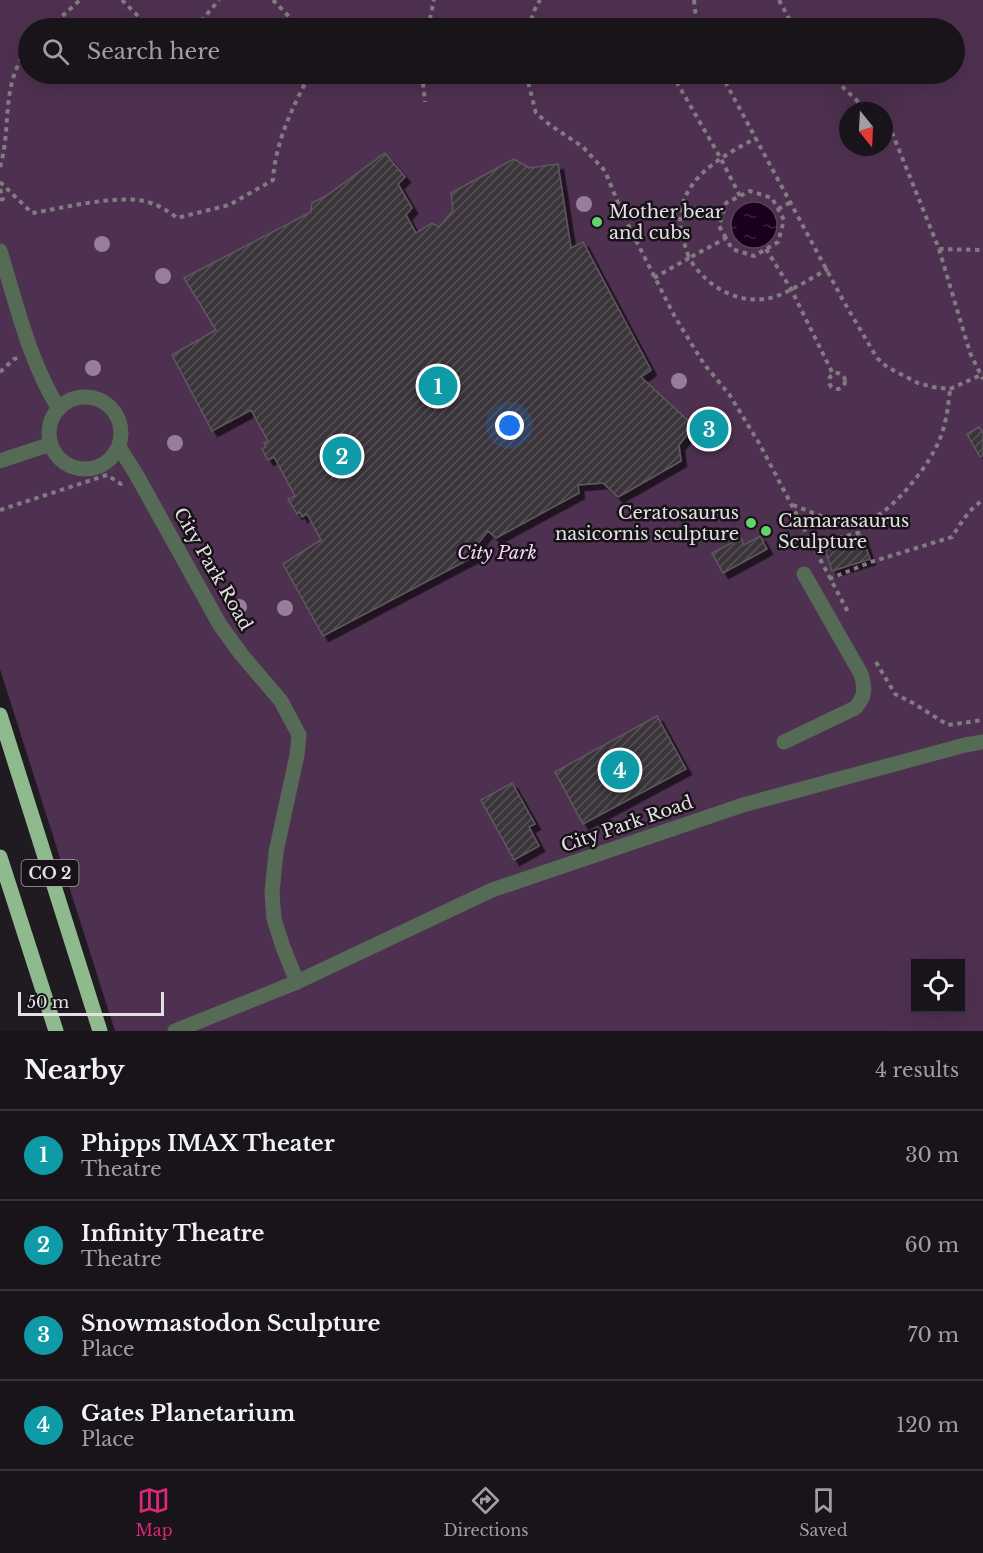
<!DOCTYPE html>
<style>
body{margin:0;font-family:"Libre Baskerville",serif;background:#211d22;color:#f1f3f6}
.controls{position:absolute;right:18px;bottom:18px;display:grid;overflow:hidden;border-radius:0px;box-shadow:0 6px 24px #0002}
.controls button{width:54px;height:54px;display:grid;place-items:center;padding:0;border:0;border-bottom:2px solid #363338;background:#181419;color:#f1f3f6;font:30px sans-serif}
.compass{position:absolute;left:839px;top:102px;width:54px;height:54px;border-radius:50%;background:#181419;box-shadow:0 6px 24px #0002;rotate:162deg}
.scale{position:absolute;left:18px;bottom:15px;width:146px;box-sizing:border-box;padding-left:6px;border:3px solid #e3e0e3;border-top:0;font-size:16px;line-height:21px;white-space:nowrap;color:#e3e0e3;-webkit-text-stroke:4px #171217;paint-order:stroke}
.you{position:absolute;left:510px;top:426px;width:21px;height:21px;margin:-15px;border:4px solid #fff;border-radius:50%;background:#1a73e8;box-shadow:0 0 0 9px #1a73e833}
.badge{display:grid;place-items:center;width:39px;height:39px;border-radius:50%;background:#db2777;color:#fff;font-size:20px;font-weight:700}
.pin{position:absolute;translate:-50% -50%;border:3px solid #fff;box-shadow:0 2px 6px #0006}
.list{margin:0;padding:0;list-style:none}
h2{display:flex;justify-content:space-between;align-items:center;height:78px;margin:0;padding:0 24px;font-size:26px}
h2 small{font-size:20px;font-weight:400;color:#9f9ea2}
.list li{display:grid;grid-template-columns:39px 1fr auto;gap:18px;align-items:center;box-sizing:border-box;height:90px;padding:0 24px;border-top:2px solid #363338}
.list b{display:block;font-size:22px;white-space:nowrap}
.list p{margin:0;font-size:20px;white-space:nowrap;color:#9f9ea2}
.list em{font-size:20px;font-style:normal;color:#9f9ea2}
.icon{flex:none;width:33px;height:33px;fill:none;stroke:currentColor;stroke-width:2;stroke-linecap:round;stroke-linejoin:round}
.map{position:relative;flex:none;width:983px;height:1031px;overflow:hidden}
.search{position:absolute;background:#181419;box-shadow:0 6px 24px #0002;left:18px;right:18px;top:18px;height:66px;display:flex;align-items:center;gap:15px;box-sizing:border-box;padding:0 21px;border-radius:33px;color:#9f9ea2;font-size:22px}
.sheet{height:438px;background:#181419}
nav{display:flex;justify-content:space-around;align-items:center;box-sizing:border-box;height:84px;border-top:2px solid #363338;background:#181419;font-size:16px;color:#9f9ea2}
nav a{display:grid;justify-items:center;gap:3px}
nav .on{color:#db2777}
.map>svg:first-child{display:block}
</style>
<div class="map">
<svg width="983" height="1031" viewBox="0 0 983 1031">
<defs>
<pattern id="water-ripples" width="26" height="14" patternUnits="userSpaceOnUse" patternTransform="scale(1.5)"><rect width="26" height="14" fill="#1b001e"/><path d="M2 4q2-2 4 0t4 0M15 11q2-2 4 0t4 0" fill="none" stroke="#3c253f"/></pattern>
<pattern id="building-hatch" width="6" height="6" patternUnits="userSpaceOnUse" patternTransform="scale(1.5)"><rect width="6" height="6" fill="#3a353b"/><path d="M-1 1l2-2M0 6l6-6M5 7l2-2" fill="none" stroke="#565257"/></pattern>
<filter id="shadow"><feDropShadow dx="5.5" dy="5.5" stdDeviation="0" flood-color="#0009"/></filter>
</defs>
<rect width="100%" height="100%" fill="#201b21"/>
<path fill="#4e3150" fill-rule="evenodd" d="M0 0H983V1031H115L0 669ZM28 28H954V74H28ZM848 111H884V147H848ZM916 963H960V1008H916Z"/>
<circle fill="url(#water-ripples)" stroke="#574359" stroke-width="1.5" cx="754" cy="225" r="23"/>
<g fill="url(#building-hatch)" stroke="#5e585e" stroke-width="1.5" filter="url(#shadow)">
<path d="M385 153 405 177 398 184 412 208 406 215 416 233 432 223 439 227 453 211 451 193 514 159 529 168 558 164 571 248 583 242 651 370 641 377 694 426 679 445 681 461 618 497 603 483 578 485 579 493 496 538 488 531 475 547 479 554 323 636 283 564 321 540 307 514 302 517 300 512 297 514 288 499 295 496 274 457 268 460 262 449 266 447 264 443 268 441 251 410 212 431 172 355 216 330 184 278 311 212 312 203 326 196Z"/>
<path d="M979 427 983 433V455L980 457 967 434Z"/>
<path d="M861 534 870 559 832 571 824 546Z"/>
<path d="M760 536 767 549 723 573 712 553 741 538 744 545Z"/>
<path d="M657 716 686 769 583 824 555 772Z"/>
<path d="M512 783 535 824 529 827 539 846 514 860 481 800Z"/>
</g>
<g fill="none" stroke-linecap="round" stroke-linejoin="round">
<g stroke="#807c80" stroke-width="4" stroke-dasharray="4.5 4.5" stroke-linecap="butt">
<path d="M122 0 150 28"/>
<path d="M273 0 300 28"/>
<path d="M694 0 697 28"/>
<path d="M779 0 794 28"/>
<path d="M49 28 80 0"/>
<path d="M195 28 219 0"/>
<path d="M362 28C396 18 440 17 473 28"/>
<path d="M428 28 434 0"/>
<path d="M528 28 535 9 540 0"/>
<path d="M422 74 425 102"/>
<path d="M526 74 536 113 550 125 583 147 605 171 623 215 675 317 704 364 729 394 759 443 849 614"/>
<path d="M662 74 668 75 672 74"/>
<path d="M672 74 720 157 740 196"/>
<path d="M721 74 844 302 877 358 887 367 918 383 933 387 950 389 983 374"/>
<path d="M829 74 868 111"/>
<path d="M884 127 893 135 939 249 970 353 983 379"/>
<path d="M0 167C12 128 0 84 28 49"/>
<path d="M0 182 32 213C64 208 113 195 144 201 157 204 167 210 177 218L229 205 273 180C275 143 293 106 310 74"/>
<path d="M0 189 3 199 0 200"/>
<path d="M778 209 791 202"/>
<path d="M726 238 719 226 726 203 750 191 772 198 784 220 778 242 754 256 732 249 726 238 689 258C686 249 683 240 681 231 674 182 719 158 756 138"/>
<path d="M766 249 791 289 833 374"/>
<path d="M939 249 983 250"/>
<path d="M654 278 689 258C707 288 742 308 777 296 795 289 811 278 828 269"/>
<path d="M0 372 14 359 18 358"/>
<circle cx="837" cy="381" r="8"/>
<path d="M793 505C809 511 843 527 859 524 886 519 922 474 934 451 945 432 948 410 950 389"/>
<path d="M0 510 107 475 121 484 123 483"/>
<path d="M812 545 858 533V524"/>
<path d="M829 579 871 562 952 537C961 523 969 509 983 500"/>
<path d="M876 662 895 694 913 703 948 725 983 720"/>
</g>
<g stroke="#566b56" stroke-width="15">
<path d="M0 251C17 305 29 361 59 409"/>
<circle cx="85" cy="433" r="36"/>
<path d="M119 447 136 474 220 625 241 654 281 701 299 735 297 755 276 852 272 893 274 919 283 947 297 982"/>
<path d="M0 461 51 444"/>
<path d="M784 742 855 708C866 696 865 688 861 674L804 574"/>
<path d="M175 1031 297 982 492 890 743 805 965 745 983 742"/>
</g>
<g stroke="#8eba8e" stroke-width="15">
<path d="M0 715 100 1031"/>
<path d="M0 857 56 1031"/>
</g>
</g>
<g fill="#977e99">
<circle cx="584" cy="204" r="8"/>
<circle cx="102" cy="244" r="8"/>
<circle cx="163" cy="276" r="8"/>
<circle cx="93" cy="368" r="8"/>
<circle cx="679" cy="381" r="8"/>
<circle cx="175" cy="443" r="8"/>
<circle cx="239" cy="607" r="8"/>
<circle cx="285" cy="608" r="8"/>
</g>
<g fill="#63d469" stroke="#171217" stroke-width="2">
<circle cx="597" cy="222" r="6"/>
<circle cx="751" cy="523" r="6"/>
<circle cx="766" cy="531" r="6"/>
</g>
<g text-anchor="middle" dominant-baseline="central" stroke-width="5" stroke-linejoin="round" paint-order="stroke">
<rect fill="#171217" stroke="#a6a2a6" stroke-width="1.5" x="21.5" y="860" width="57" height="26" rx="4.5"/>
<g font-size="16" font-weight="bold" fill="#e3e0e3">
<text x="50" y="873">CO 2</text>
</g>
<g font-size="18" fill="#e3e0e3" stroke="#171217" text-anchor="start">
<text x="609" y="212">Mother bear<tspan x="609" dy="21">and cubs</tspan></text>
<text x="739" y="513" text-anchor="end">Ceratosaurus<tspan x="739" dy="21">nasicornis sculpture</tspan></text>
<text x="778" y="521">Camarasaurus<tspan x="778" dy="21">Sculpture</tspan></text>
</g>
<g font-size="18" font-style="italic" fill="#f9cffb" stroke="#171217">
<text x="497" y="553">City Park</text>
</g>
<g font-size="18" fill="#e3e0e3" stroke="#171217">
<text transform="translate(213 569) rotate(60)">City Park Road</text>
<text transform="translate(627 824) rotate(-19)">City Park Road</text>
</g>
</g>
</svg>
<div class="controls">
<button><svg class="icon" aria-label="locate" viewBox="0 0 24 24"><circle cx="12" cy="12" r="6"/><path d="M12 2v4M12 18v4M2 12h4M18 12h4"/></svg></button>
</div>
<svg class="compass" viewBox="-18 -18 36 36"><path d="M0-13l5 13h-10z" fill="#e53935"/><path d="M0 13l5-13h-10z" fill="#9f9ea2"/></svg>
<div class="scale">50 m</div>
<div class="you"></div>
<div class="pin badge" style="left:438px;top:386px;background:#0f9aa8">1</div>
<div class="pin badge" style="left:342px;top:456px;background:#0f9aa8">2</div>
<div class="pin badge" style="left:709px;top:429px;background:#0f9aa8">3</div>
<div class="pin badge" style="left:620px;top:770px;background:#0f9aa8">4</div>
<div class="search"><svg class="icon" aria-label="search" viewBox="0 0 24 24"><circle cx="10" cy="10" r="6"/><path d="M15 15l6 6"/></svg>Search here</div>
</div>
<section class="sheet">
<h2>Nearby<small>4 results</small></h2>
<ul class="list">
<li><span class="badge" style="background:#0f9aa8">1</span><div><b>Phipps IMAX Theater</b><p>Theatre</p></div><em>30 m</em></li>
<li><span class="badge" style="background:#0f9aa8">2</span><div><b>Infinity Theatre</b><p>Theatre</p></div><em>60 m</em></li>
<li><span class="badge" style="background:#0f9aa8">3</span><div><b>Snowmastodon Sculpture</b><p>Place</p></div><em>70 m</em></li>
<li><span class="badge" style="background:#0f9aa8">4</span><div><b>Gates Planetarium</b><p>Place</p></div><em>120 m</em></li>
</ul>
</section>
<nav>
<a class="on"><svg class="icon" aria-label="map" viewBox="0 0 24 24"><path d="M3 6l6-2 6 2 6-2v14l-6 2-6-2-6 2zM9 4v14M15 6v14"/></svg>Map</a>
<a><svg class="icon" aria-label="directions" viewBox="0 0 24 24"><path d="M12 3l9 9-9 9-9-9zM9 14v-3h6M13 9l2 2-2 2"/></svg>Directions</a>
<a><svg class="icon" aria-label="saved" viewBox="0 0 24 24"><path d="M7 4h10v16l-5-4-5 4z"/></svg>Saved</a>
</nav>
